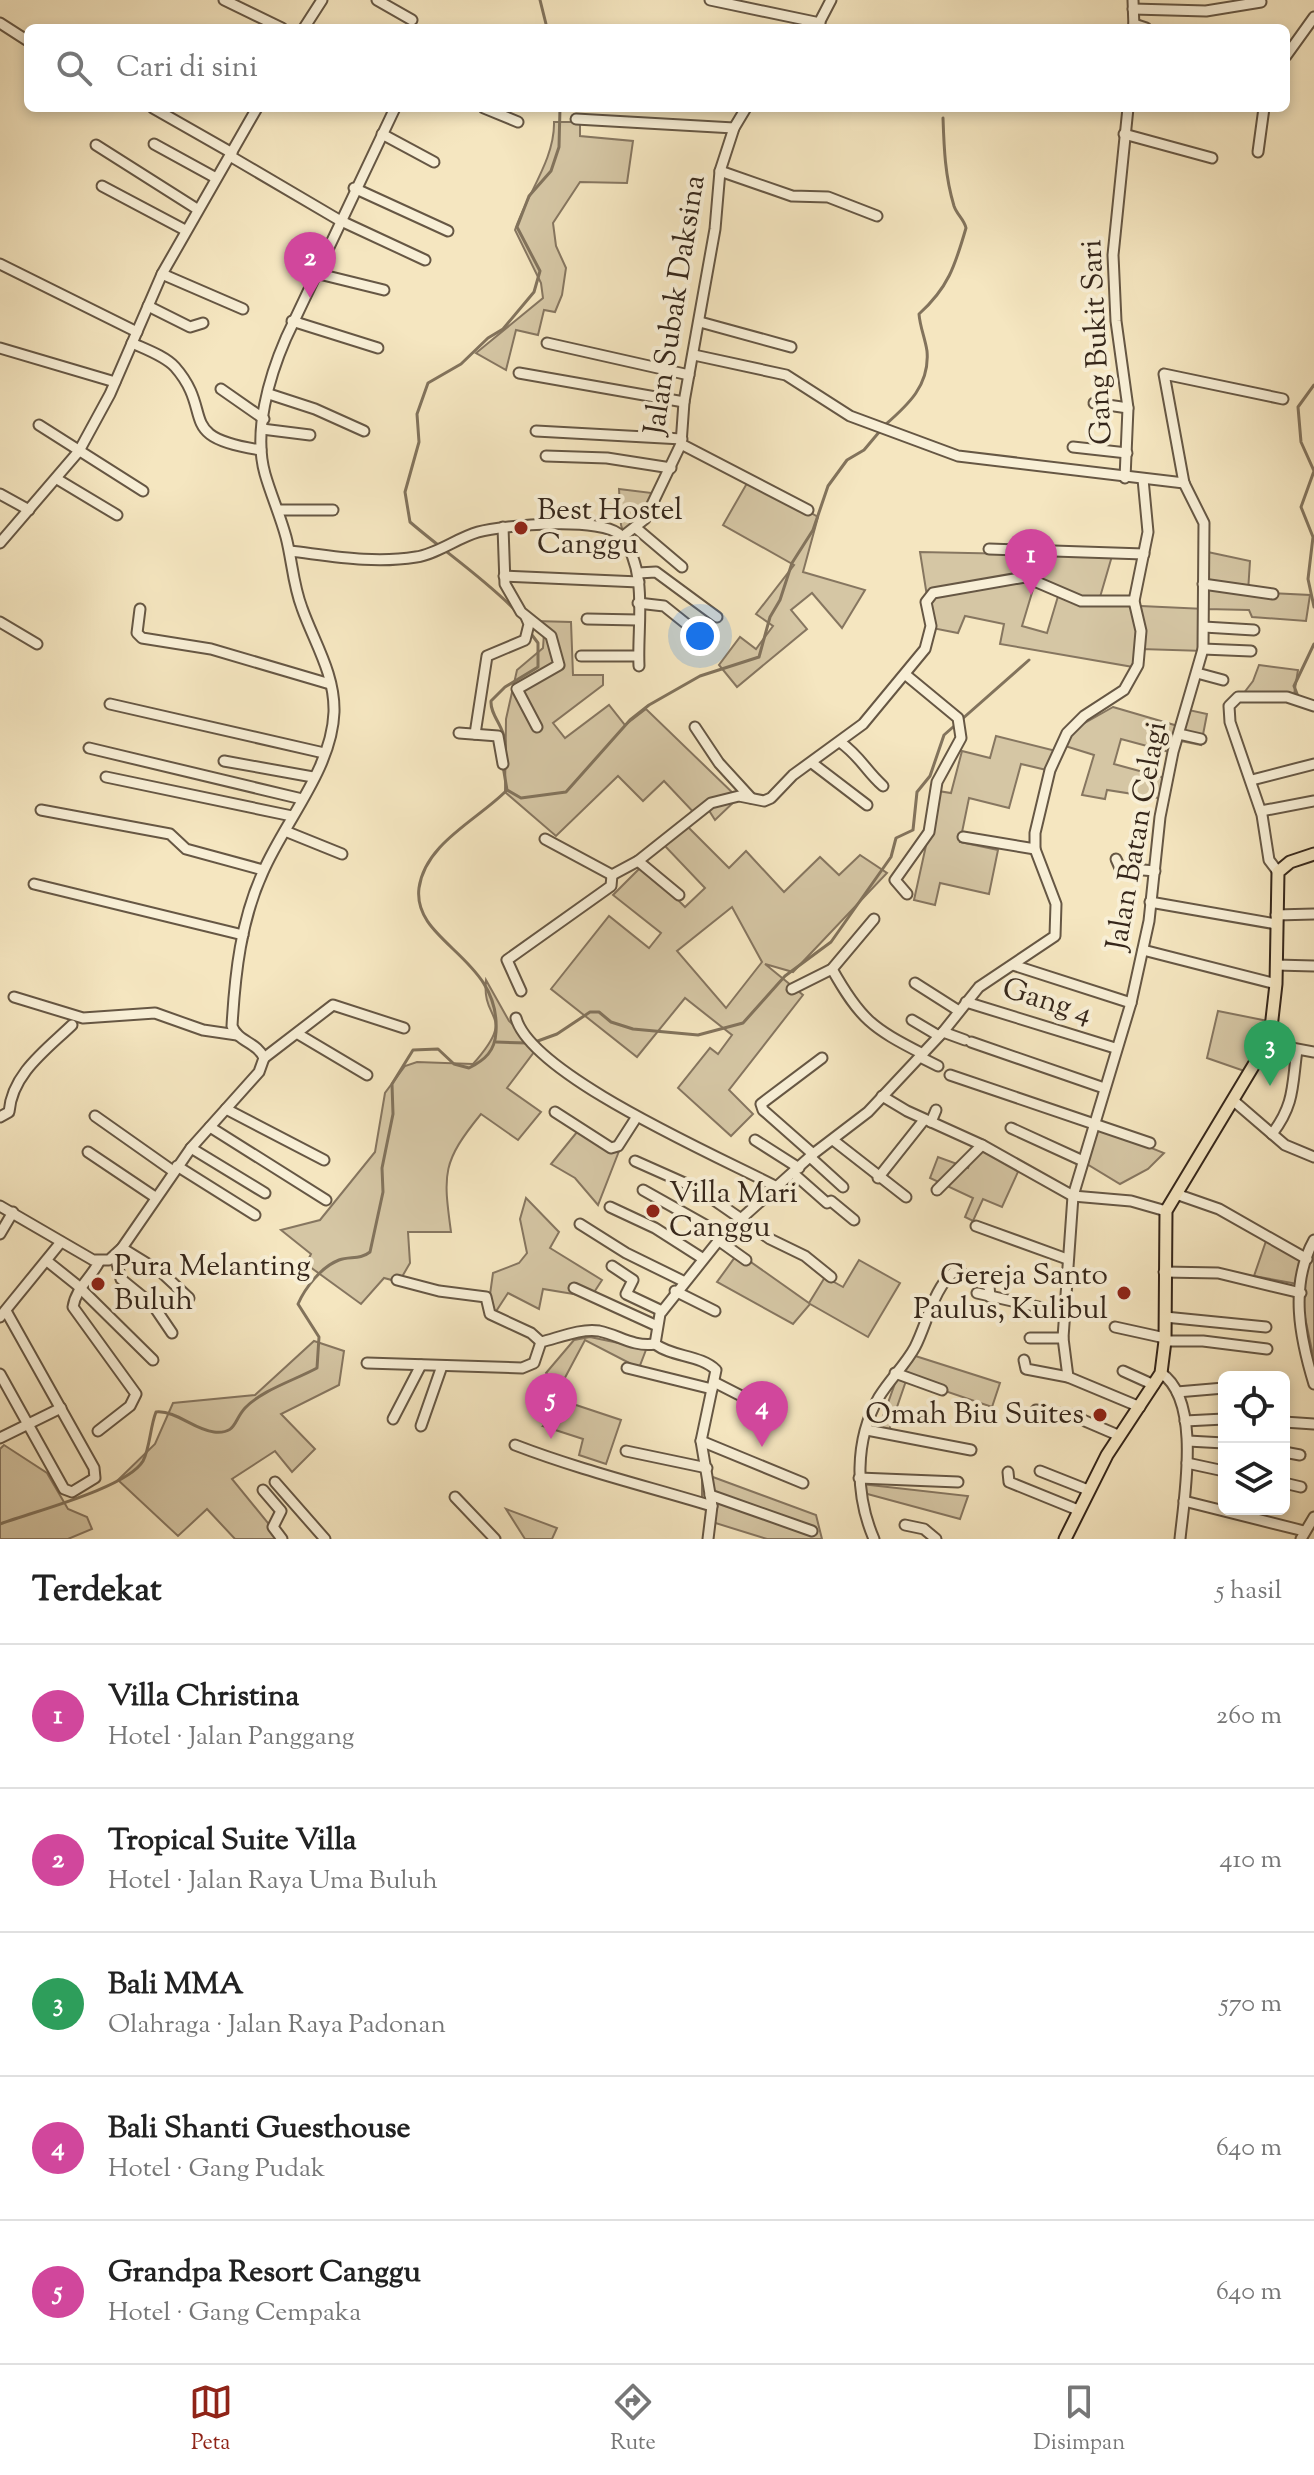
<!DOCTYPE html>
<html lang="id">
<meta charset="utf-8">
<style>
body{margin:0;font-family:"Sorts Mill Goudy",serif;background:#f6f6f6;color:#222}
.controls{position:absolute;right:24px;bottom:24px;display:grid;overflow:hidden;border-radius:12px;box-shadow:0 4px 12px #0003}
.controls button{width:72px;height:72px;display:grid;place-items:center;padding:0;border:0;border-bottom:2px solid #e0e0e0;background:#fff;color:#222;font:40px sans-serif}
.you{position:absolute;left:700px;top:636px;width:28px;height:28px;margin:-20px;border:6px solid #fff;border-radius:50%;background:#1a73e8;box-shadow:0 0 0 12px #1a73e833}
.badge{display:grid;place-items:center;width:52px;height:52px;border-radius:50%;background:#8f2418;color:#fff;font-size:26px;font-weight:700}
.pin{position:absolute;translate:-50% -66px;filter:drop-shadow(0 2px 4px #0008)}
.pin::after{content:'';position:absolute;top:42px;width:28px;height:24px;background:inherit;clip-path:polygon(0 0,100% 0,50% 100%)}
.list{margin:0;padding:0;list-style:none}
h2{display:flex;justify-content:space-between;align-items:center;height:104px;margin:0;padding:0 32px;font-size:34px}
h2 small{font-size:26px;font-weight:400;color:#767676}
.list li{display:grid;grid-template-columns:52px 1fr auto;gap:24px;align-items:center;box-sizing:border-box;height:144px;padding:0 32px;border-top:2px solid #e0e0e0}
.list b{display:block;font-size:30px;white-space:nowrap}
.list p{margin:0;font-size:26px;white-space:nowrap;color:#767676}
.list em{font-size:26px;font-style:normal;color:#767676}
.icon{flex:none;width:44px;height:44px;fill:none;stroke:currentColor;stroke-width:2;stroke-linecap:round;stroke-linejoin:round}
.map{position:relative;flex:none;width:1314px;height:1539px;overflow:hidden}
.search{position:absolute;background:#fff;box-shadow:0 4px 12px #0003;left:24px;right:24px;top:24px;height:88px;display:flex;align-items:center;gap:20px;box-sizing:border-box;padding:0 28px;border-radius:12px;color:#767676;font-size:30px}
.sheet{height:824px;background:#fff}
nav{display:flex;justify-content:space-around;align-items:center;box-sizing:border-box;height:112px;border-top:2px solid #e0e0e0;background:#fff;font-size:22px;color:#767676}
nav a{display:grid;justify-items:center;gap:4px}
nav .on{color:#8f2418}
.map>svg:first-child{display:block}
</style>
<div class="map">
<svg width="1314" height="1539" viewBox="0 0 1314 1539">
<rect width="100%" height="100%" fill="#f5e6c0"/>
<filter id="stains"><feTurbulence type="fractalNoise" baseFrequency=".0025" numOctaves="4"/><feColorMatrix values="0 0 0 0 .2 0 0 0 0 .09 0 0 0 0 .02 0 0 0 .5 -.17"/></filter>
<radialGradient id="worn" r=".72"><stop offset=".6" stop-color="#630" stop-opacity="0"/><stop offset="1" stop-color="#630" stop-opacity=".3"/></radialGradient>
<g fill="#d5c6a4" stroke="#867660" stroke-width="2" fill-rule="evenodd">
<path d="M554 122H580V136L633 141 627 183 580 182 553 223 556 246 566 268 562 295 555 312 544 310 538 335 516 330 506 370 476 353 543 298 541 283 515 230C527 194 555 159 554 122Z"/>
<path d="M750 478 818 517 803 572 865 590 842 628 812 593 791 610 807 629 737 687 719 665 740 637 756 649 773 626 756 614 794 565 723 525Z"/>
<path d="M619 489 660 494 641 529 626 540 621 525Z"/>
<path d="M1203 551 1250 561 1248 592 1310 595 1306 621 1252 617 1249 610 1206 609 1204 651 1141 649 1139 668 1000 644 1004 624 965 616 958 633 932 628 920 552 1112 556 1098 604 1205 609ZM1034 586 1059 593 1047 633 1022 626Z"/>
<path d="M535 621 571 622 573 675H603V685L553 723 565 738 609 705 625 725 646 709 738 798 715 820 708 809 697 816 664 781 643 801 618 776 556 836 505 792 506 719 517 670 543 648 544 633Z"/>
<path d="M1259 665 1298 670 1293 701 1240 698 1253 681Z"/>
<path d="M1113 707 1178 726 1189 710 1207 714 1201 745 1176 740 1173 753 1121 739 1114 764 1169 779 1165 799 1107 790 1105 799 1082 795 1094 755 1062 745 1083 724Z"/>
<path d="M996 736 1060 752 1055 772 1021 764 1009 808 969 798 960 842 998 850 989 894 940 883 935 905 914 900 938 791 951 793 962 751 990 758Z"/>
<path d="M684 823 729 868 746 851 784 892 820 857 839 875 860 855 887 873 793 972 765 964 803 995 729 1090 753 1114 731 1136 678 1088 710 1048 718 1054 732 1035 685 998 637 1057 551 989 609 916 649 948 661 933 613 895 643 865 685 907 705 888 664 845ZM732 907 762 962 726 1008 677 951Z"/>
<path d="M486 980 509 1021 537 1048 507 1088 541 1112 518 1140 481 1114C442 1162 443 1173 451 1232H408L410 1263 399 1282 384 1278 361 1304 306 1264 311 1254 281 1230 320 1220 375 1152 385 1093 405 1066 417 1062 473 1064C518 1013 481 1023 486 980Z"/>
<path d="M1218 1011 1268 1021 1250 1073 1207 1058Z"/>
<path d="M1094 1125 1164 1153 1148 1169 1120 1184 1082 1161Z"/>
<path d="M577 1132 621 1146 598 1205 575 1178 551 1164Z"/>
<path d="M976 1147 1022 1163 1002 1207 983 1199 973 1221 965 1217 973 1198 930 1178 938 1157 968 1168Z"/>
<path d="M526 1198 559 1232 550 1248 602 1280 591 1297 543 1289 539 1309 508 1293 493 1316H487L493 1273 519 1263 527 1253 520 1219Z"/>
<path d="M1266 1241 1305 1257 1314 1247V1360L1298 1284 1254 1276Z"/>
<path d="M738 1253 809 1303 825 1277 843 1287 859 1260 900 1283 868 1337 810 1304 793 1324 717 1282Z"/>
<path d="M590 1337 642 1348 649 1342 639 1368 585 1340 560 1387 546 1373 574 1340Z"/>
<path d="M314 1341 344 1351 339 1385 281 1414 315 1449 292 1472 275 1451 232 1479 281 1539H235L207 1509 178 1536 118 1480 155 1444 173 1403 255 1395Z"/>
<path d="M906 1353 1000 1383 992 1407 907 1378 887 1436H876Z"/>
<path d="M570 1403 621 1420 606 1464 579 1455 583 1439 543 1426Z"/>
<path d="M4 1445 47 1473 68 1509 87 1517 92 1529 68 1539H0V1449Z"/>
<path d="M702 1473 816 1515 822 1539H767L709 1521 711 1508 702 1506Z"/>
<path d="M861 1484 968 1496 960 1519 860 1492Z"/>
<path d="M506 1509 557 1528 552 1539H525Z"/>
</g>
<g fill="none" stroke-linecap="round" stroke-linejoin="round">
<g stroke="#82735c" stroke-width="3">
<path d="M540 0 547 28"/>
<path d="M1314 385 1298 407 1301 442 1314 471 1301 507 1313 537 1308 579 1314 607"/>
<path d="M885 425C908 405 930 385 927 351 925 338 920 327 919 314 948 288 955 266 966 228 964 219 957 215 954 206 945 176 944 148 943 118"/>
<path d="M517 612C484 578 446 553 410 522L405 492 419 442 417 414 428 383 461 364 488 338 503 329 534 292 540 271 517 227 529 196 551 171 559 147 560 108"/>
<path d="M1299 699 1294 686 1314 644"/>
<path d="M505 755C509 728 490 718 491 701L505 687 538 667V643L529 631"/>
<path d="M507 790 521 798 566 792 630 720 649 705 700 676 759 657 770 617 780 600 792 563 813 530 828 486 847 460 864 450 880 431"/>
<path d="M496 1042 527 1043"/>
<path d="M535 1042 557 1034 590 1012H599L611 1022 633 1029 698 1035 743 1023 785 976 831 942 891 857 896 838 913 830 917 792 930 776 944 735 1029 660"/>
<path d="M0 1524C32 1512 127 1488 143 1461 150 1448 150 1427 156 1412 176 1410 194 1430 214 1432 237 1434 233 1421 245 1408 262 1390 295 1380 317 1368L319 1337 298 1304C305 1288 321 1267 339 1260 350 1256 360 1260 370 1252L383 1192 382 1168 393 1114 392 1084 413 1050 438 1049 454 1064 469 1068C485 1060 495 1051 496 1032 501 957 412 943 419 888 425 843 479 819 507 790L503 766"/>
</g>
<defs>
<g id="minor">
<path d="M224 0 282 28"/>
<path d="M377 0 412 20"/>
<path d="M710 0 820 23"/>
<path d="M1133 0 1134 28"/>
<path d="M1133 9 1206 11 1261 2"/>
<path d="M0 23 28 41"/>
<path d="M1134 24 1146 28"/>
<path d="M818 25 831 0"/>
<path d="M304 28 322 0"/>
<path d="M1286 56 1314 17"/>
<path d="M153 108 232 153"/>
<path d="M484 108 518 122"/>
<path d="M576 119 734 128"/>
<path d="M382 134 434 162"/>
<path d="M1124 134 1212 158"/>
<path d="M154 144 216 178"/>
<path d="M96 145 197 209"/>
<path d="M1258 152 1264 108"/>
<path d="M230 156 339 220 425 260"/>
<path d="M720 171 792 196 828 197 877 216"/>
<path d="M102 186 185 230"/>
<path d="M354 188 448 231"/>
<path d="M0 264 137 332"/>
<path d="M315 273 384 290"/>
<path d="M162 274 243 309"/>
<path d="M148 306 190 327 203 323"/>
<path d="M292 321 378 348"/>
<path d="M700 322 791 347"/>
<path d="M132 343C145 349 165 356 175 367 216 414 173 437 261 450"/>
<path d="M547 343 689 375"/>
<path d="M0 348 115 382"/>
<path d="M694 355 786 375 850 416 958 456 1184 483"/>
<path d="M519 373 684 402"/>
<path d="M221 389 264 419"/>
<path d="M269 394 315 409 364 431"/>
<path d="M1094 403 1128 408"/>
<path d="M39 425 143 491"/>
<path d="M262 429 310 435"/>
<path d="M536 431 682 439"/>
<path d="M681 444 808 510"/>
<path d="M1073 447 1127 453"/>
<path d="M546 456 607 458 671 468"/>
<path d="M1125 478 1128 408 1116 321 1113 255 1128 108"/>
<path d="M57 479 117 515"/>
<path d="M1184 483 1164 374 1283 399"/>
<path d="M0 494 29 510"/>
<path d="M280 510H333"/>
<path d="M503 527 505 584 521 612 551 636 559 665 517 689 537 727"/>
<path d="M636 528 682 567"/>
<path d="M622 537 645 519 681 444 684 402 715 229 720 171 734 128 746 108"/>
<path d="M0 543 79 451 110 394 162 274 257 108"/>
<path d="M989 549 1144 554"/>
<path d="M290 551C332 556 373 564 416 557 437 554 457 538 478 532 503 525 605 516 621 536 649 571 637 624 639 666"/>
<path d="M638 573 656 572 717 617"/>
<path d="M504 576 639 582"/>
<path d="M1203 584 1273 594"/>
<path d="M638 603 664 606 709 642"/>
<path d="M140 609 137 633 142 638 211 649 330 684"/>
<path d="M587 619 638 620"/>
<path d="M0 622 37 644"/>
<path d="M1204 627 1254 630"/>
<path d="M1203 649 1251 651"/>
<path d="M581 656H638"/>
<path d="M1197 673 1223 680"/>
<path d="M906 675 958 718 961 738 937 782 929 832 895 880 907 894"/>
<path d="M110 704 324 753"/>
<path d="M695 727 719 763 751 798"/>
<path d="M459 733 498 736 503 764"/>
<path d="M475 734 487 656 525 640 529 624 526 617"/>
<path d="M1179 734 1201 739"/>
<path d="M840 742C861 757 865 770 883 786"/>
<path d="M89 748 302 799"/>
<path d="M224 761 313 777"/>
<path d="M812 763 867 805"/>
<path d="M106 777 292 816"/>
<path d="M1252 780 1314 764"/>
<path d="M41 810 170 834 186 849 263 870"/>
<path d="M1261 811 1314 801"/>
<path d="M285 831 342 854"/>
<path d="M963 837 1035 849"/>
<path d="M545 839 612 875 638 861 711 803 739 796 764 801 771 798 793 775 863 724 925 649 931 626 926 602 933 593 1025 577 1081 601H1134"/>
<path d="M1116 859 1120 868 1155 871"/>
<path d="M638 861 679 895"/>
<path d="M1278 872 1269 860 1262 815 1230 722 1229 706 1238 697H1287L1314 706"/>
<path d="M34 884 243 935"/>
<path d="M1150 902 1276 924"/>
<path d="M1276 915 1314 914"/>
<path d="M1143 950 1276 984"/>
<path d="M1013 965 1131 1003"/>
<path d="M1276 965 1314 966"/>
<path d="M832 969C860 1019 872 1028 923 1054"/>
<path d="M915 983 959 1011"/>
<path d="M792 989 832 969 874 919"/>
<path d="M521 991 507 960 611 886 612 875"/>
<path d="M14 997 83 1018 155 1013 203 1030 237 1035"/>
<path d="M966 1002 1115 1048"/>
<path d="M516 1018C532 1076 722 1158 777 1187"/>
<path d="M912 1020 939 1036"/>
<path d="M943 1032 965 1040"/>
<path d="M298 1034 367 1075"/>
<path d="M971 1042 1104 1088"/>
<path d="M1265 1043 1314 1052"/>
<path d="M920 1057 938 1066"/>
<path d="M264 1058C257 1042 238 1042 232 1026 235 973 241 920 263 872 285 821 332 769 334 712 335 674 314 642 302 608 293 585 292 560 286 537 280 515 271 495 265 474 253 432 269 377 286 338L395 108"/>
<path d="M264 1058 333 1005 404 1028"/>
<path d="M950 1075 1150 1143"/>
<path d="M882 1096 907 1111 982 1145 1073 1196 1131 1201 1166 1211"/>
<path d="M1235 1102 1285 1145 1314 1157"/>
<path d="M226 1109 324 1160"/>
<path d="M555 1112 611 1148 618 1146 636 1118"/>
<path d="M95 1116 173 1171"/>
<path d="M0 1117 9 1112C12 1074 46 1050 72 1025"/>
<path d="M931 1122 936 1110"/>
<path d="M210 1127 326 1200"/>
<path d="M1011 1128 1083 1161"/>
<path d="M1272 1134C1295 1104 1292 1085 1297 1050"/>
<path d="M755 1140 799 1168"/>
<path d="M833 1140 906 1197"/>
<path d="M191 1148 265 1193"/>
<path d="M88 1152 155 1197"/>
<path d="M813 1154 763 1110 761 1104 822 1058"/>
<path d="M810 1157 843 1187"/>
<path d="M635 1161 698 1189 770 1239 805 1256 831 1277"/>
<path d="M177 1166 255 1215"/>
<path d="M793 1173 827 1203 831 1201 854 1220"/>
<path d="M878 1178 924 1120"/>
<path d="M643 1190 723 1235"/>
<path d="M937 1190 982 1145"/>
<path d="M1176 1194 1219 1209 1307 1259"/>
<path d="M0 1206 93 1260H109L122 1248 191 1148 259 1072 264 1058"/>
<path d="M610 1207 655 1228 702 1258"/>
<path d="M580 1224 626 1253 683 1281"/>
<path d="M976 1226 1067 1259"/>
<path d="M0 1234 13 1212"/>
<path d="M718 1240 746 1260"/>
<path d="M1314 1240C1289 1285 1300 1338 1314 1384"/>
<path d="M122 1248 161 1272 189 1298"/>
<path d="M115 1256 121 1279 153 1305 172 1333"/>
<path d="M47 1261 77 1285 153 1360"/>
<path d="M612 1266 633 1280 626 1294 662 1311"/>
<path d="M957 1271 989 1286 990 1297"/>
<path d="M1164 1272 1218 1273 1301 1293"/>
<path d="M397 1280 439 1291 486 1297 490 1314 531 1333 541 1342"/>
<path d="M574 1288 655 1325"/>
<path d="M675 1291 715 1311"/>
<path d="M977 1293 1065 1313"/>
<path d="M0 1317 61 1242"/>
<path d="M1165 1317 1266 1327"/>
<path d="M1115 1327 1165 1338"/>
<path d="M1030 1338H1063"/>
<path d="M1165 1341H1203L1267 1349"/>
<path d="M1024 1360 1026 1369 1068 1377 1140 1407"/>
<path d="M367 1363 522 1368 534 1363 541 1342C558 1338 581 1328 599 1331 619 1335 632 1347 655 1344"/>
<path d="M627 1368 712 1389"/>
<path d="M1123 1371 1154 1385"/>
<path d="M895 1373 942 1390"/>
<path d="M1161 1373C1202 1400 1184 1498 1180 1539"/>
<path d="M0 1374 64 1489 72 1492 95 1478 94 1468 6 1311"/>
<path d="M1068 1377 1063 1338 1073 1196 1131 1003 1149 921 1160 817 1173 752 1203 649 1204 523 1184 483"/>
<path d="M714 1382 763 1407"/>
<path d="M1177 1392 1224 1388"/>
<path d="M1036 1410 1071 1415 1120 1436"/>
<path d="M393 1419 421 1365"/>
<path d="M1185 1421 1224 1419"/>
<path d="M1284 1422 1314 1424"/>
<path d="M421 1426 442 1366"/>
<path d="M867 1430 971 1450"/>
<path d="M98 1431 130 1406 136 1394 73 1307C76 1288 91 1278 99 1262"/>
<path d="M0 1438 61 1408"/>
<path d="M701 1441 803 1483"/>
<path d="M1188 1441 1224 1443"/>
<path d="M515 1445C580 1470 646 1486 712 1506"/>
<path d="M626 1451 707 1468"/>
<path d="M1284 1452 1300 1455"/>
<path d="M1187 1463 1224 1471"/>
<path d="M1040 1471 1088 1490"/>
<path d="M1008 1472 1009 1482 1078 1510"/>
<path d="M859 1478 958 1482"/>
<path d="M275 1482 325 1539"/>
<path d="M1284 1483 1301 1487"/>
<path d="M263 1490 281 1511 273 1527 282 1539"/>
<path d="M710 1495 812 1531"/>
<path d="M455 1497 495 1539"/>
<path d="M1184 1501 1304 1531"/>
<path d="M905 1525 924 1529 936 1539"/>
<path d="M708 1539 712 1506 701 1441 716 1370C701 1355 672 1357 655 1344L660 1314 723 1235 813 1154 868 1112 943 1032 979 987 1055 936 1056 904 1035 849V833L1050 770 1067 733 1084 716 1124 690 1138 665 1141 631 1134 601 1148 532 1143 479"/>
<path d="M874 1539C855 1495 854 1440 879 1397 890 1379 906 1364 915 1347 927 1324 934 1286 955 1271"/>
<path d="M1301 1539 1314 1517"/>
</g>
<path id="major" d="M1065 1539 1107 1455 1161 1373 1165 1341 1166 1211 1264 1048 1271 1028 1276 984 1278 872 1290 862 1314 854"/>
</defs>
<use href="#minor" stroke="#665744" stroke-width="13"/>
<use href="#major" stroke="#36271b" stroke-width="15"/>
<use href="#minor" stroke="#f8efd6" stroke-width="9"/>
<use href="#major" stroke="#f5e6c0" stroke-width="11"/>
</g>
<g fill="#8f2418" stroke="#f8efd6" stroke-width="3">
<circle cx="521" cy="528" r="8"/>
<circle cx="653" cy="1211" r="8"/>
<circle cx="98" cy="1284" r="8"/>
<circle cx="1124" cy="1293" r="8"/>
<circle cx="1100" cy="1415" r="8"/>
</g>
<g text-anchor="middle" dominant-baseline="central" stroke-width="8" stroke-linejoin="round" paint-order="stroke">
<g font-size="30" fill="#36271b" stroke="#f8efd6">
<text transform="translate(676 305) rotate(-81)">Jalan Subak Daksina</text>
<text transform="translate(1098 342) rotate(-93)">Gang Bukit Sari</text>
<text transform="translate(1138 836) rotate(-80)">Jalan Batan Celagi</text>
<text transform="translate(1047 1002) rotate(17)">Gang 4</text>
</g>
<g font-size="30" fill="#36271b" stroke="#f8efd6" text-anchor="start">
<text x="537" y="511">Best Hostel<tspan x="537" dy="34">Canggu</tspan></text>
<text x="669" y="1194">Villa Mari<tspan x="669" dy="34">Canggu</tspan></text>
<text x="114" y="1267">Pura Melanting<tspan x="114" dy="34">Buluh</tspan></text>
<text x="1108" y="1276" text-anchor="end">Gereja Santo<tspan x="1108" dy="34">Paulus, Kulibul</tspan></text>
<text x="1084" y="1415" text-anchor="end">Omah Biu Suites</text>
</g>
</g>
<rect width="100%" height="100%" filter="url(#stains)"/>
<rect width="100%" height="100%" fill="url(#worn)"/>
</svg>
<div class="controls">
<button><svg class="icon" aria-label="locate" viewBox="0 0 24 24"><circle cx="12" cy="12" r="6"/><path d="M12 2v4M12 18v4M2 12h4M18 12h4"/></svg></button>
<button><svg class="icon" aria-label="layers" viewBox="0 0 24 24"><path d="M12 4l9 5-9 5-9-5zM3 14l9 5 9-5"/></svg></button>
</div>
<div class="you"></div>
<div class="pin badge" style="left:1031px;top:595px;background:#d1479c">1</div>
<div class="pin badge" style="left:310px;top:298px;background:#d1479c">2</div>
<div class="pin badge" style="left:1270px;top:1086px;background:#2e9e5b">3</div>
<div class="pin badge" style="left:762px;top:1447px;background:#d1479c">4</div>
<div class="pin badge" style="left:551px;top:1439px;background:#d1479c">5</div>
<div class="search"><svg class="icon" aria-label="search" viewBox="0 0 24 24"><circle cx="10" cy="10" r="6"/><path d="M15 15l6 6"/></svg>Cari di sini</div>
</div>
<section class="sheet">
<h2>Terdekat<small>5 hasil</small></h2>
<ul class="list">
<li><span class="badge" style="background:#d1479c">1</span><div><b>Villa Christina</b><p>Hotel · Jalan Panggang</p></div><em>260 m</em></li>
<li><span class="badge" style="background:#d1479c">2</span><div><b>Tropical Suite Villa</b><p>Hotel · Jalan Raya Uma Buluh</p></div><em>410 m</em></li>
<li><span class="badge" style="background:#2e9e5b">3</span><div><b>Bali MMA</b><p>Olahraga · Jalan Raya Padonan</p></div><em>570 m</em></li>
<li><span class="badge" style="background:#d1479c">4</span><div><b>Bali Shanti Guesthouse</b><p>Hotel · Gang Pudak</p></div><em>640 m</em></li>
<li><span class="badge" style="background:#d1479c">5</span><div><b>Grandpa Resort Canggu</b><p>Hotel · Gang Cempaka</p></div><em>640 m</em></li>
</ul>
</section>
<nav>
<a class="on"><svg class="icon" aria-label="map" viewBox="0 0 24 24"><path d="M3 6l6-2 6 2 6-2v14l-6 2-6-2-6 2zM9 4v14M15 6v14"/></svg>Peta</a>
<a><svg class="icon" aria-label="directions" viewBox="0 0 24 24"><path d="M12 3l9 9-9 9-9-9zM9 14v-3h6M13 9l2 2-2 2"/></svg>Rute</a>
<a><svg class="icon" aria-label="saved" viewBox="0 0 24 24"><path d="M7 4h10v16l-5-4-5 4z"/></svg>Disimpan</a>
</nav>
